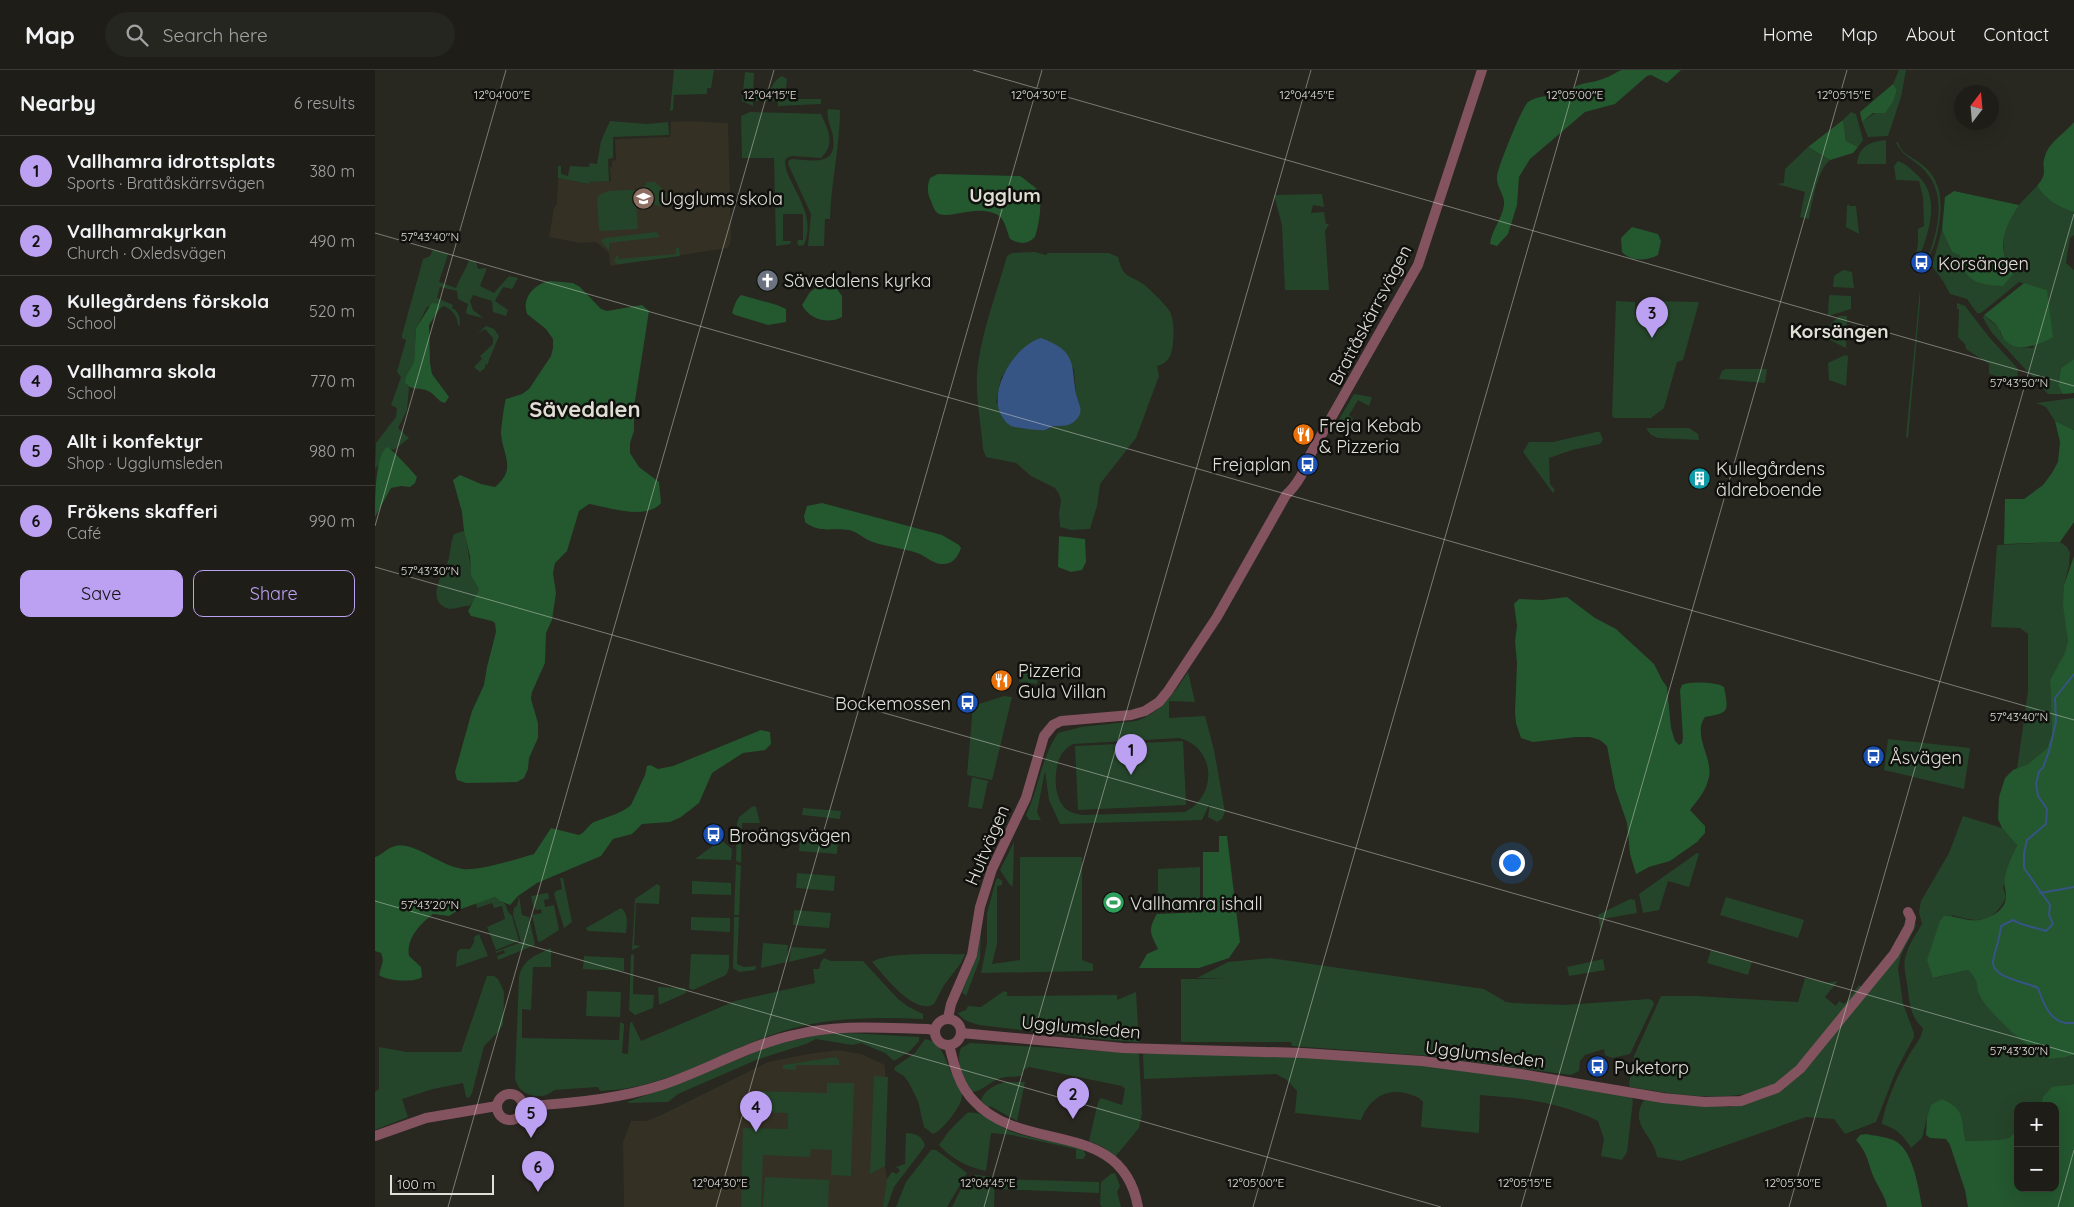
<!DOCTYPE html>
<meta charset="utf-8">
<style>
body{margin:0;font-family:Quicksand,sans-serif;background:#262621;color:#f1f3f6}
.controls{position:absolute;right:15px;bottom:15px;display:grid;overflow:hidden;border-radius:10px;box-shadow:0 5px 20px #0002}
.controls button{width:45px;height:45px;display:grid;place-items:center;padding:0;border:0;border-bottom:1px solid #3c3b37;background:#1e1d18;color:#f1f3f6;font:25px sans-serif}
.compass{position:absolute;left:1579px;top:15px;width:45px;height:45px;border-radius:50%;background:#1e1d18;box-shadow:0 5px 20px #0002;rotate:16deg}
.scale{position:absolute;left:15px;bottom:12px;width:104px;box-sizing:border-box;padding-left:5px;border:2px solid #e0dfda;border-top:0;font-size:14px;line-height:18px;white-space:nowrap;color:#e0dfda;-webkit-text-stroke:4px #10100d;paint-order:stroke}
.you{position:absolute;left:1136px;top:792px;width:18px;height:18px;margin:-12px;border:4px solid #fff;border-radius:50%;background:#1a73e8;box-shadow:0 0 0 8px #1a73e833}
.badge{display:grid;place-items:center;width:32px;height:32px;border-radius:50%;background:#bca0f2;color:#111;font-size:16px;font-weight:700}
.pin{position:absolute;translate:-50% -41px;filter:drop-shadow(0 1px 2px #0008)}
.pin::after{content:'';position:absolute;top:26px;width:18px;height:15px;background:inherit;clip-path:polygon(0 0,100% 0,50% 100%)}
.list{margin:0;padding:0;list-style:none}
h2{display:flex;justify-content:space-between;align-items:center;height:65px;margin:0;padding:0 20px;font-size:21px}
h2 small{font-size:16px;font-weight:400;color:#a1a2a2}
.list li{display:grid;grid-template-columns:32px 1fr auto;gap:15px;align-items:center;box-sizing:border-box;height:70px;padding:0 20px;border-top:1px solid #3c3b37}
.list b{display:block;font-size:19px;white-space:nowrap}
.list p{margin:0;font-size:16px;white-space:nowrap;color:#a1a2a2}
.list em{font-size:16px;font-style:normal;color:#a1a2a2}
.actions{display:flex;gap:10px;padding:15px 20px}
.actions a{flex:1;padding:11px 0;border:1px solid #bca0f2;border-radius:10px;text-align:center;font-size:18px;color:#bca0f2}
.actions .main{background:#bca0f2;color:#111}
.icon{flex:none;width:28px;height:28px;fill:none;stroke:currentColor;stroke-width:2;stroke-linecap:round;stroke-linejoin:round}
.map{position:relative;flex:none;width:1699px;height:1137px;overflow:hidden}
header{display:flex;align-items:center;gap:30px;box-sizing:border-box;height:70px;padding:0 25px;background:#1e1d18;border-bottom:1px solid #3c3b37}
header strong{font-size:24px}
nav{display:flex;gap:28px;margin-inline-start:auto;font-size:18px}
.search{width:350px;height:45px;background:#262621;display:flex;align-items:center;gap:12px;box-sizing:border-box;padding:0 18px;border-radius:28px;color:#a1a2a2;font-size:19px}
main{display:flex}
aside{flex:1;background:#1e1d18}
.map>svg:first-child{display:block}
</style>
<header>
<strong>Map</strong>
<div class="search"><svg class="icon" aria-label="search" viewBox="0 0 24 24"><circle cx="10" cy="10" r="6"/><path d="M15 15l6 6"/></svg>Search here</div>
<nav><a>Home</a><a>Map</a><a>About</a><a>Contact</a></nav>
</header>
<main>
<aside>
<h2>Nearby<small>6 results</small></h2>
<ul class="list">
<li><span class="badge">1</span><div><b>Vallhamra idrottsplats</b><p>Sports · Brattåskärrsvägen</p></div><em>380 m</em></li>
<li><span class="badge">2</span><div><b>Vallhamrakyrkan</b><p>Church · Oxledsvägen</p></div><em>490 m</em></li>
<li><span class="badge">3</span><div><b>Kullegårdens förskola</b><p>School</p></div><em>520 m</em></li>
<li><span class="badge">4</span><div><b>Vallhamra skola</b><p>School</p></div><em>770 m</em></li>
<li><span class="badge">5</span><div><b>Allt i konfektyr</b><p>Shop · Ugglumsleden</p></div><em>980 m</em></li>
<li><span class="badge">6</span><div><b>Frökens skafferi</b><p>Café</p></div><em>990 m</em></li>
</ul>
<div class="actions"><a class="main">Save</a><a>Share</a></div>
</aside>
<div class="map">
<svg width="1699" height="1137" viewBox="0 0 1699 1137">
<rect width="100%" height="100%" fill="#282720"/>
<g fill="#343024">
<path d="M312 51 353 53 356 166 355 174 352 178 235 196 234 183 221 172 205 173 174 167 179 138 182 134 183 108 213 114 214 112 236 111 235 97H237V91L241 90 240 69 295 67 296 52Z"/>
<path d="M463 980 486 984 510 995V1096L513 1116 510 1137H249L248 1072 256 1051H271L282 1047 393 992 433 984Z"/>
</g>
<g fill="#25452a" fill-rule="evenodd">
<path d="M299 0H339L336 18H332V24L299 25 298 40 295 41Z"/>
<path d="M1524 0H1531L1526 27 1513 66 1493 67 1487 52 1519 30 1522 21 1518 14Z"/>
<path d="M370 2 379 3 378 25H394C396 17 400 9 407 6L412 9 410 29H446V34L403 36V31H378V36L367 31Z"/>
<path d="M453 39 465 40C465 76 456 112 455 149H450L449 176H433L436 144 413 94 414 90 418 89C440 91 465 96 457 62 455 55 451 46 453 39Z"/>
<path d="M375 42 446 44C453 60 461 74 446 88L417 86 413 87 410 90C410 97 412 103 415 109 426 131 439 151 429 175L424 176 422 173 423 170H428V144H408V171H416L415 174 401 176 399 88H367L366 46Z"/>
<path d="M1476 42 1481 44 1488 70 1483 77 1471 71 1468 50Z"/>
<path d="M235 51 271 54 293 52 294 65 238 67V88L233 89 234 111 214 112V114L183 108V96H186V104L193 106 195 96 214 97 215 93 222 94 226 71Z"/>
<path d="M1511 70V94H1482C1484 76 1494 72 1511 70Z"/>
<path d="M1521 72H1523C1526 83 1533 85 1542 91 1566 107 1568 128 1564 154 1562 165 1560 178 1553 187 1564 157 1573 120 1545 96 1536 88 1526 85 1521 72Z"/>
<path d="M1433 77 1455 90C1442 100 1437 133 1434 149L1425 147 1430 122 1402 114 1409 113 1410 99Z"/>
<path d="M1523 91C1529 93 1534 97 1539 102 1570 127 1552 167 1540 198L1538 197 1543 174V159L1549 156 1548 127 1544 111 1521 110 1519 96Z"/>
<path d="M272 112H280L293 124 287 136 280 135 267 120Z"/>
<path d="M1662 116C1669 128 1685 139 1699 142V165L1695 168 1691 193 1699 200V289L1686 298 1683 316 1688 324H1673L1617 263 1608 248 1609 245 1624 258 1627 267 1642 277 1658 278 1672 220 1644 212 1606 243H1602L1592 229 1575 224 1568 211 1557 196 1567 160 1577 182 1631 194C1623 154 1635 144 1662 116Z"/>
<path d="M260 120 263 159 226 161 224 160 222 128C228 118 249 121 260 120Z"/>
<path d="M947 124 949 137 938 135 936 143 949 142 951 154H954L950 161 954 220H910L907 155 899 125Z"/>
<path d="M1474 134V136H1481L1484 164 1471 157 1472 136Z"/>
<path d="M281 162 285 167 234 173V180L226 171 230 168Z"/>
<path d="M301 178H304L305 186 245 194 239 193 241 186H243L244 189 301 184Z"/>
<path d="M58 180 73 184 64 212 81 218C85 207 90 202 94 190L101 192 103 199 112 198 105 216 119 223 134 206 143 208 137 219 128 217 120 231 133 240 131 246 118 242 117 231 98 225 95 231 98 240 108 248 92 244 91 242 93 234 83 229 82 221 65 217 62 228 78 235 77 238C84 241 85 248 85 255L83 256C83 247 78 240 69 236L65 238 64 234 52 237 41 258 39 292 31 306V315L34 317 32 340 23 358 34 368 19 380 17 379 0 399 1 373 21 347 22 338 16 335 26 307 22 302 31 270 27 268V265L48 189 55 186Z"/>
<path d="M660 182 671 185 673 183H734L743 187C748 208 753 204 768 214 772 216 794 238 795 242 799 250 799 265 798 273 797 285 794 293 782 296L784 306 761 368 725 414 722 436 715 459 696 460 685 457 684 443 686 431 684 424 680 418 656 406 641 393 611 387 608 379C606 351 599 322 603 294 608 258 622 222 632 186L637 183ZM645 282 699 299 701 325 704 333 681 356 670 360 644 358 621 332 626 308Z"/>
<path d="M1468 200 1477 202 1479 218 1458 217 1459 206Z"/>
<path d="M1545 219V232L1533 368 1531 367Z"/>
<path d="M1454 225 1476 226V239L1453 246Z"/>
<path d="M1241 231 1260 232V245L1267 246 1268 243 1279 245V231L1324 232 1308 290 1302 292 1289 338 1276 348H1239L1237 346Z"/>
<path d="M1582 233 1590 236 1614 267 1643 299 1642 312 1614 304V294L1591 279 1590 274 1583 267 1584 239H1582Z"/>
<path d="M1464 246H1472L1471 278 1453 269 1455 255Z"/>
<path d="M111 256 119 259 124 266 112 295 110 294V298L105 302 99 297 107 289 105 286 118 274V268L110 259 102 264Z"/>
<path d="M1470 285 1473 286 1471 316 1454 310 1453 293Z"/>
<path d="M1351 299H1392L1390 313 1344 309 1347 301Z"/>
<path d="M979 324 997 327 994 336 983 330 974 345 978 349 976 356 980 360 966 359 963 351Z"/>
<path d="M1699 328V360L1680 351 1671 337 1661 333Z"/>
<path d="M1271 358H1314L1323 364 1324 370 1283 368 1276 365Z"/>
<path d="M1221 362H1225L1228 370 1225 374 1197 380 1174 388 1175 414 1180 420 1178 423 1148 382 1154 372H1178Z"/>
<path d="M89 461C95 481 93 502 104 520L99 531 94 536C86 535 79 541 71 538 51 529 68 503 73 491 76 482 75 473 79 464Z"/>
<path d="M1685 472 1692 477 1695 483 1694 495 1689 515 1693 571 1691 583 1675 610 1677 664 1672 678 1653 694 1642 699 1653 621V564L1645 558 1616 557 1622 475Z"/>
<path d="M646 596 664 598 662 614 644 612Z"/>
<path d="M813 602 820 632 794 631V648L830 646 839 680 850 742 847 749 842 752 833 747 835 733 827 750 685 754 674 730 670 701 662 742 666 750H654L651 745C664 718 666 688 683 663L706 657 761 651C787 642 799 623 813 602ZM804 668C841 677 843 726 810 742L707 745C702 744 697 743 692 740 678 729 678 700 686 685 689 680 693 677 698 674Z"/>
<path d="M629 626 637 627 617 710 592 705 598 636Z"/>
<path d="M1513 669 1595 678 1589 719 1509 700Z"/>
<path d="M808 671 811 735 703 740 700 676Z"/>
<path d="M597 707 613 711 607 739 593 737Z"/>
<path d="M378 736 381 737 385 753H367L366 793 361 791 362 754 364 747Z"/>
<path d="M428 738 466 741 465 749 427 745Z"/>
<path d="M1588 746 1627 758 1642 774 1628 817 1631 827C1618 854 1603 853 1577 845L1559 908 1593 900 1602 909 1605 927 1665 985 1680 989 1699 985V1014C1684 1015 1671 1021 1665 1036H1643V1059L1634 1068 1622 1070 1591 1071C1586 1051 1589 1039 1567 1029L1552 1048 1547 1068 1536 1078C1528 1065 1522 1059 1507 1054V1052C1512 1030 1521 1008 1532 989 1537 978 1547 969 1548 958 1532 944 1535 926 1531 908 1530 899 1528 894 1531 885 1534 874 1541 864 1547 854L1544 842 1546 831 1574 783Z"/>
<path d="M425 767 463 770 462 784 424 781Z"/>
<path d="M346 770 357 779 356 790 320 789Z"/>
<path d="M639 772 638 816 635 815 625 800Z"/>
<path d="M1322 783 1324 784 1314 817 1293 811 1284 840 1268 843 1264 824Z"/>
<path d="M645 787H707V890L718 894V901L606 903 612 873V843L621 810 623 808 627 811V815L622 816V874L617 894 645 890Z"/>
<path d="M361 794 366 796 364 845H359Z"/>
<path d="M825 797V840H783V799Z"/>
<path d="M422 803 460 806 459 821 421 818Z"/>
<path d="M185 808H188L197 852 189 858 179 824 181 821 187 819Z"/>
<path d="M317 811 356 813V825L317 824Z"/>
<path d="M282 814 285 816 284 834 261 833 259 875 266 876 257 880 260 829Z"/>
<path d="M173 823 174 829 169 830 170 837 179 835 184 860 165 872 163 871 157 845 167 843 166 839 162 840 159 838 156 826Z"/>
<path d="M144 826 147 845 154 847 160 875 123 890 122 886 130 883 129 880 121 883 120 882 146 872 138 845 139 838 142 836Z"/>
<path d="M120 827 130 834 133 842 137 846 144 871 121 880 112 857 130 849 127 836 119 838 117 833 102 838 101 833Z"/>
<path d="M1351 827 1429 850 1423 868 1345 845Z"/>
<path d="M1255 829 1260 830 1262 843 1227 849V854L1225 858 1223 845Z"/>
<path d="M246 838C254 844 252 854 251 863L213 861 211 858Z"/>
<path d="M419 840 456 843 454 858 418 855Z"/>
<path d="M316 847 355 848V862L316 860Z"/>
<path d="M359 847H364L362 894 369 897 381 896 380 900 364 902 358 898Z"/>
<path d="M1540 852 1541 856 1526 885 1523 898 1528 934 1539 963V967L1521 1001 1501 1052 1470 1064 1459 1049 1431 1047 1306 1091 1282 1087C1279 1065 1253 1055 1269 1030L1355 1037 1388 1028 1406 1019Z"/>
<path d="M606 853 605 889 591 926 587 922 603 882Z"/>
<path d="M104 864 113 886 81 897 82 882 85 879H95L99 872V867Z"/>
<path d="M388 873 413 875 412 892 386 898Z"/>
<path d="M416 877 452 879 447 884 414 892Z"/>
<path d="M176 878V897H158L156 940 147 939V968L244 970 245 952 249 954V957L247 983 253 984 255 953 257 952 266 971 360 931 440 913 438 899H444L446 892 449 888 456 891H488L523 929 534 937 548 944V949C501 947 451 947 405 962 358 977 315 1004 267 1015 253 1019 239 1020 225 1021L223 1017 179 1020C167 1032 143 1026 140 1008L144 907C148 889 161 885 176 878Z"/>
<path d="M1336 880 1377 892 1373 905 1332 893Z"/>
<path d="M259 884 258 924 279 925 278 938 260 945 254 940 256 885Z"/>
<path d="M316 884 354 885V898L351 905 318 920 314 918Z"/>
<path d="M590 884 586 893 569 915 559 934C539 946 509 905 497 892 515 881 566 885 590 884Z"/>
<path d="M209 886 249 888V901L208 899Z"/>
<path d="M895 888 1109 919 1131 932 1138 933 1189 935 1274 929 1278 931 1279 934 1255 984 1237 988 1230 985 1229 979 1210 985 1205 991 1204 1001 1196 1005 1055 986 917 976 916 972H806V909H851L822 908 853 892Z"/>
<path d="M1228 889 1230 900 1194 906 1192 897Z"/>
<path d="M112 906H119L123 909 129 922 128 955 123 962 109 976 97 1023 94 1028 91 1027 88 1013 58 1019 27 1029 33 1047 0 1060V1022L4 1019V977L32 982H86Z"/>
<path d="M1430 908 1453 913 1463 911 1450 927 1461 936 1464 931 1469 934 1484 915 1487 917C1465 944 1432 993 1404 1011 1365 1037 1299 1024 1255 1017L1254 1014 1259 986 1286 926H1321L1423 932Z"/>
<path d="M283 917 310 918 311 923 284 935Z"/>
<path d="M212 921 246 922 245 947 211 946Z"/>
<path d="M629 921 632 922V926L742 925V930L761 922 764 972 733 970 604 955C595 952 588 951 583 943L591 940 593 936 606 937Z"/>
<path d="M474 963 544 967V971L535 981 519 991 510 983 486 973 477 975 441 969 431 974 381 990 303 1024 293 1032 254 1033 252 1032 311 1011 395 976 446 964Z"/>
<path d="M550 969C554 970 558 971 561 973 570 983 574 1000 580 1011 582 1015 587 1020 587 1025 588 1035 567 1061 558 1064L549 1057 543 1031 534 1013 529 1006 519 1000 520 997 540 983Z"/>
<path d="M595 973 764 983 767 1043 764 1058 740 1087 728 1077 714 1071 723 1032 726 1028 747 1035 750 1019 747 1016 654 997 648 1000 647 1006C640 1007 632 1006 626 1008 614 1011 608 1022 596 1022 589 1007 580 994 586 978Z"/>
<path d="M868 983 1068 995 1256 1027 1258 1030 1252 1082 1247 1090 1226 1086 1229 1069 1223 1051C1185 1032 1147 1028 1105 1025L1104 1063 1046 1057 1048 1032C1043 1026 1037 1025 1030 1023 1009 1018 993 1031 986 1050L920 1043 922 1021 912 1010 901 1004 769 1009 768 984Z"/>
<path d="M461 987 464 991V995H421V1000L408 999V995Z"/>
<path d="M499 1006 513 1007 510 1096 495 1104Z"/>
<path d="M631 1012H650L642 1051 615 1036 613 1038 606 1030C610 1019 621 1014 631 1012Z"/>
<path d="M452 1013H479L476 1106 456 1105 457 1080 436 1079 435 1087 388 1085 386 1137H366L368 1058 413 1059V1043L377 1042 378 1021 452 1023Z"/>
<path d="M592 1043C608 1040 621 1055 635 1061 658 1070 684 1070 708 1079L711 1085 708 1089H701V1079L637 1065 616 1063 611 1101C592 1097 577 1089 564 1075L574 1061Z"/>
<path d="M531 1063C540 1063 548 1066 550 1076L519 1117 512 1137H508L512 1109 517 1102 522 1104 525 1100 521 1097 530 1094Z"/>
<path d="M556 1080H561L592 1103 572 1137H521L531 1112Z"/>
<path d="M740 1103 745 1116 742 1122 746 1137H727L725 1134 726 1112 736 1104Z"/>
<path d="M600 1105 620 1107 619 1137H577L587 1117Z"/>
<path d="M390 1107 454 1110 453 1137H388Z"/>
<path d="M621 1109 724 1112V1123L621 1119Z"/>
</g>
<g fill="#24582f">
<path d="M1247 0H1306L1292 13 1276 5 1272 6 1240 34 1210 42 1155 89 1144 107 1142 135 1133 164 1122 176 1115 174C1116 161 1127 149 1129 135 1130 124 1121 118 1122 106 1123 97 1147 37 1153 32 1163 25 1179 26 1190 22 1195 21 1199 17 1204 15 1212 12 1222 12 1230 8 1236 6 1241 2 1247 0Z"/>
<path d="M1518 14 1522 20 1519 30 1510 43H1498L1487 52 1485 42Z"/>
<path d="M1468 50 1471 71 1483 77 1478 83 1455 90 1433 77Z"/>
<path d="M1699 52V142C1685 139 1669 128 1662 116 1675 101 1665 100 1670 86 1674 72 1690 63 1699 52Z"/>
<path d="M563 104 645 106C648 108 660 117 663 120 668 134 664 153 660 167 652 175 645 174 635 169 632 162 630 149 623 145 602 134 578 149 564 144 559 141 558 136 556 131 552 123 552 116 555 108Z"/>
<path d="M1579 121 1644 135C1628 159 1621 179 1638 204L1628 216C1605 215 1588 212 1585 185L1577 182 1567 160 1570 127Z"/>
<path d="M1257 157 1283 164 1286 171 1283 185C1272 191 1256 192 1247 182L1246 168Z"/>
<path d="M175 211 198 213 205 217 226 239 232 241 267 235 274 241 259 337V361L255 373V383L264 397 284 412 286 433C271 451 234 437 214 434L204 441 192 481 180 493 178 503 181 523 177 550 171 563 170 593 157 622 156 629 163 653V668L154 688 153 699 149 708 142 712 91 713 82 710 80 702 97 641 109 615 112 597 121 562 120 553 117 551 96 546 93 541 104 520 96 505 95 486 89 461 87 442 78 410 85 405 106 414 120 417C142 399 128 386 126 364 126 359 129 334 131 329L147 324 154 319 176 286 178 278V269L171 259 152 244C146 227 161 213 175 211Z"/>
<path d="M1649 213 1672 220 1678 267C1663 275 1639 286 1627 266 1626 264 1626 261 1624 259 1621 253 1614 249 1609 245Z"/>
<path d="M445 215 462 219 467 226V247C453 255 434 249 427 235L435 222Z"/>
<path d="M366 225 402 235 411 239V252L393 255 360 245 357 243C359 237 361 229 366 225Z"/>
<path d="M57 233 64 234 65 238 54 255 55 293 57 304 74 327 70 333C63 332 60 324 53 321 45 317 36 321 30 313L31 306 39 292 41 258Z"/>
<path d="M1699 289V323L1688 324 1683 316 1686 298Z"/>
<path d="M1680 351 1699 360V452L1685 472 1629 474 1630 429H1649L1668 415 1677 403 1683 392 1685 372Z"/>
<path d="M12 377C17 379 36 400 42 407L40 413 35 417 26 416 16 418 0 447C0 431 0 385 12 377Z"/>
<path d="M447 433 567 465 584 475 586 478C583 487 577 495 567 494 558 494 551 486 542 483 528 478 512 477 498 472 489 469 483 462 474 460 458 457 445 464 430 452L429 446 432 436Z"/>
<path d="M684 466 710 469 711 492 707 500 696 502 683 497Z"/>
<path d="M1699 486V985C1690 987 1681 990 1672 988 1659 985 1612 940 1606 928 1599 915 1607 914 1593 900L1558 908 1552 890 1565 851 1569 846C1581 845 1592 852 1604 850 1616 848 1631 840 1631 826 1631 819 1628 815 1630 807 1632 796 1638 785 1642 775L1627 758 1623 749 1624 727 1630 708 1638 700 1653 694 1672 678 1677 664 1675 610 1690 583 1693 571 1688 535 1689 515Z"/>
<path d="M1192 527 1220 548 1241 559 1279 594 1287 610 1292 617 1296 658 1300 671 1304 675 1307 673 1308 668 1305 620 1307 615C1314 611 1343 612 1349 617 1354 642 1354 643 1330 647 1317 665 1338 687 1334 707 1331 721 1323 730 1315 740L1330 756V763L1322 772 1295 791 1274 797 1261 804 1255 784 1252 753 1240 718 1232 676 1225 670 1215 667H1201L1158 672 1146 668 1141 653 1140 642 1142 593 1140 571 1142 556 1139 534 1144 529 1167 530Z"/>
<path d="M386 660 395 662 396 674 390 680 368 683 337 703 324 733 306 747 295 752 267 754 257 764 238 769 226 786 162 813 143 826 135 835 125 831 120 827 83 840 74 846 58 844C45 854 31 869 34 886L46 897 47 907C39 913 11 911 4 905L8 890 6 883 0 881V787C7 785 12 778 20 776 39 771 66 797 88 799 103 801 142 789 159 784L176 758 204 765C211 762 213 755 219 752 231 747 246 744 256 735L270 705 272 696 275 695 283 699 298 696Z"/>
<path d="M844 766H852L865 872 854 888 824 898H764L772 884 783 879C776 864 772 860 782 844L828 842V782H844Z"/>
<path d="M1699 1014V1137H1593L1590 1120 1575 1075 1571 1069 1555 1068 1551 1065 1552 1048 1556 1035 1567 1029C1592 1040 1585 1050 1591 1071L1622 1070 1634 1068 1643 1059V1118H1680V1036H1666L1668 1027 1677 1017Z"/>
<path d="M1491 1064C1501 1066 1514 1067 1522 1072 1538 1082 1544 1119 1547 1137H1512C1510 1124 1501 1115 1497 1103 1492 1089 1492 1083 1481 1070L1485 1065Z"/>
</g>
<path fill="#365484" d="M666 268C702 281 696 294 701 324 703 332 708 339 704 346 698 356 690 356 681 356 676 356 674 359 670 360 665 361 641 358 636 356 632 354 630 351 628 348 610 323 640 275 666 268Z"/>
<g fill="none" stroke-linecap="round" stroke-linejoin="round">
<g stroke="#365484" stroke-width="2">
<path d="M1699 604 1680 628 1681 651 1675 678 1668 698 1664 701 1661 714 1663 726 1672 739 1671 754 1652 770 1649 783V798L1675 835 1674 845 1678 854 1671 861 1646 854 1638 850 1626 856C1625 868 1620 880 1618 891 1616 908 1651 912 1663 918 1669 936 1677 956 1699 953"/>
<path d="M1665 823 1699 817"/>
</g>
<g stroke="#835360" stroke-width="10">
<path d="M573 948 576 934 597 885 605 837 617 799 651 728 669 666 678 655 686 651 756 645 770 641 784 632 793 621 842 547 911 425C922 415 931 399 935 385L1043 195 1107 0"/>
<circle cx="573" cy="962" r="13"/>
<path d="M586 963 748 978 928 983 1047 991 1146 1004 1288 1028 1330 1032 1366 1031 1402 1018 1425 999 1519 884 1534 857 1536 848 1533 842"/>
<path d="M574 975C579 995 584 1016 599 1031 648 1085 747 1047 763 1137"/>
<circle cx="135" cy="1037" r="13"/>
<path d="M148 1036C194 1034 244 1029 287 1015 332 1000 373 975 419 965 462 954 507 958 552 959L559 960"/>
<path d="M0 1066 51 1048 122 1036"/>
</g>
</g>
<path fill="none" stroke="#e0dfda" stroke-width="1" stroke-opacity="0.45" d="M598 0 1699 316M0 163 1699 650M0 456 131 0M0 497 1699 984M0 831 1066 1137M73 1137 399 0M341 1137 667 0M609 1137 936 0M878 1137 1204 0M1146 1137 1472 0M1414 1137 1699 144M1683 1137 1699 1080"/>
<defs>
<symbol id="school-disc" viewBox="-11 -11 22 22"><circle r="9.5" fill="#8d6e63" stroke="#10100d"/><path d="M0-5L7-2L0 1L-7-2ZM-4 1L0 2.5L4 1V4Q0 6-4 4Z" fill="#fff"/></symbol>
<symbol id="bus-disc" viewBox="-11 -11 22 22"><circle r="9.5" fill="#1a4fb4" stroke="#10100d"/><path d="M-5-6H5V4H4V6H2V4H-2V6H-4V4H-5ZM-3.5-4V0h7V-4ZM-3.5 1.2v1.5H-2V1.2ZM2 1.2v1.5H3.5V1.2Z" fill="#fff"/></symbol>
<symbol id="church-disc" viewBox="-11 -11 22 22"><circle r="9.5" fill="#6b7280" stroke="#10100d"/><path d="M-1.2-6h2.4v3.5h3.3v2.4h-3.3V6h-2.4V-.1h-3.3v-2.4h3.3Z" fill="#fff"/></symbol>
<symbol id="restaurant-disc" viewBox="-11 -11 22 22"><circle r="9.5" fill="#e8710a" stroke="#10100d"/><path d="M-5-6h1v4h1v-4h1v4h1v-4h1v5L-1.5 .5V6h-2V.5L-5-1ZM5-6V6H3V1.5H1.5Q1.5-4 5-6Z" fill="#fff"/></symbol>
<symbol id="building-disc" viewBox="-11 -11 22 22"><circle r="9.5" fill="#0f9aa8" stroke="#10100d"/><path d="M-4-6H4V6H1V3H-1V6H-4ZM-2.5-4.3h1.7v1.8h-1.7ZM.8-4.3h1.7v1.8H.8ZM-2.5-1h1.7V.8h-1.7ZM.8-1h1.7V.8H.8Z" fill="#fff"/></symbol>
<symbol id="stadium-disc" viewBox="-11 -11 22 22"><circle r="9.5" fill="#2e9e5b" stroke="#10100d"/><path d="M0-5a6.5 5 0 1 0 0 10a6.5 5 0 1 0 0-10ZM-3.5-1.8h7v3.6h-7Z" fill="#fff"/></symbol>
</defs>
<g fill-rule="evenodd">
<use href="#school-disc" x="256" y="116" width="25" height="25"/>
<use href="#bus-disc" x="1534" y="180" width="25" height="25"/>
<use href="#church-disc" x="380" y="198" width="25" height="25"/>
<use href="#restaurant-disc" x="916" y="352" width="25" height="25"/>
<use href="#bus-disc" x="920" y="382" width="25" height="25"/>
<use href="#building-disc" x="1312" y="396" width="25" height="25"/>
<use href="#restaurant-disc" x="614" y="598" width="25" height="25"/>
<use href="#bus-disc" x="580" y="620" width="25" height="25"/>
<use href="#bus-disc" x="1486" y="674" width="25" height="25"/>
<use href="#bus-disc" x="326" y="752" width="25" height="25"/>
<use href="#stadium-disc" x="726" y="820" width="25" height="25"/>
<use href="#bus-disc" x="1210" y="984" width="25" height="25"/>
</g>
<g text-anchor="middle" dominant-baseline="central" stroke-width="5" stroke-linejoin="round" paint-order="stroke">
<g font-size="18" fill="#e0dfda" stroke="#10100d" text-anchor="start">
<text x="285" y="128">Ugglums skola</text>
<text x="1563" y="193">Korsängen</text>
<text x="409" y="210">Sävedalens kyrka</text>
<text x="944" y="355">Freja Kebab<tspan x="944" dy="21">&amp; Pizzeria</tspan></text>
<text x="916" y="394" text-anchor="end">Frejaplan</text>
<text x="1341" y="398">Kullegårdens<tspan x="1341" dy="21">äldreboende</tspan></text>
<text x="643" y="600">Pizzeria<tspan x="643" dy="21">Gula Villan</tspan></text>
<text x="576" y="633" text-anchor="end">Bockemossen</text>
<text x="1515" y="687">Åsvägen</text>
<text x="354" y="765">Broängsvägen</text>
<text x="755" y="833">Vallhamra ishall</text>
<text x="1239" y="997">Puketorp</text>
</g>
<g font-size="18" fill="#e0dfda" stroke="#10100d">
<text transform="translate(995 245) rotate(-62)">Brattåskärrsvägen</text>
<text transform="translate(612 775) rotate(-67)">Hultvägen</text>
<text transform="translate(706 957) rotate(5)">Ugglumsleden</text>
<text transform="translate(1110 984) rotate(7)">Ugglumsleden</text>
</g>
<g font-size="19" font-weight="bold" fill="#dfddd4" stroke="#10100d">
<text x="630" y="125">Ugglum</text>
<text x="1464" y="261">Korsängen</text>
</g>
<g font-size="22" font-weight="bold" fill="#dfddd4" stroke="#10100d">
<text x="210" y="339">Sävedalen</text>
</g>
</g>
<g font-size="12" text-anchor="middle" fill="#e0dfda" stroke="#10100d" stroke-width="5" stroke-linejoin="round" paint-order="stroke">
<text x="127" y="29">12°04'00"E</text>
<text x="395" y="29">12°04'15"E</text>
<text x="664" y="29">12°04'30"E</text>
<text x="932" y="29">12°04'45"E</text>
<text x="1200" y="29">12°05'00"E</text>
<text x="1469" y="29">12°05'15"E</text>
<text x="55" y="171">57°43'40"N</text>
<text x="1644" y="317">57°43'50"N</text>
<text x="55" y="505">57°43'30"N</text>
<text x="1644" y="651">57°43'40"N</text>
<text x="55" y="839">57°43'20"N</text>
<text x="1644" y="985">57°43'30"N</text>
<text x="345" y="1117">12°04'30"E</text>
<text x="613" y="1117">12°04'45"E</text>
<text x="881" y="1117">12°05'00"E</text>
<text x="1150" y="1117">12°05'15"E</text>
<text x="1418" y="1117">12°05'30"E</text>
</g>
</svg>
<div class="controls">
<button>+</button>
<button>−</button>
</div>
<svg class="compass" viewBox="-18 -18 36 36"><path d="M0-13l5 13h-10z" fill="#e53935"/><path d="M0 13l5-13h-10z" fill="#a1a2a2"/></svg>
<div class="scale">100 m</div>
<div class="you"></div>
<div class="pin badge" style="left:756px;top:705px">1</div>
<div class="pin badge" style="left:698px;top:1049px">2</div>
<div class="pin badge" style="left:1277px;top:268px">3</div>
<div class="pin badge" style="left:381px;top:1062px">4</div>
<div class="pin badge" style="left:156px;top:1068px">5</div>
<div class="pin badge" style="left:163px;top:1122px">6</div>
</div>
</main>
